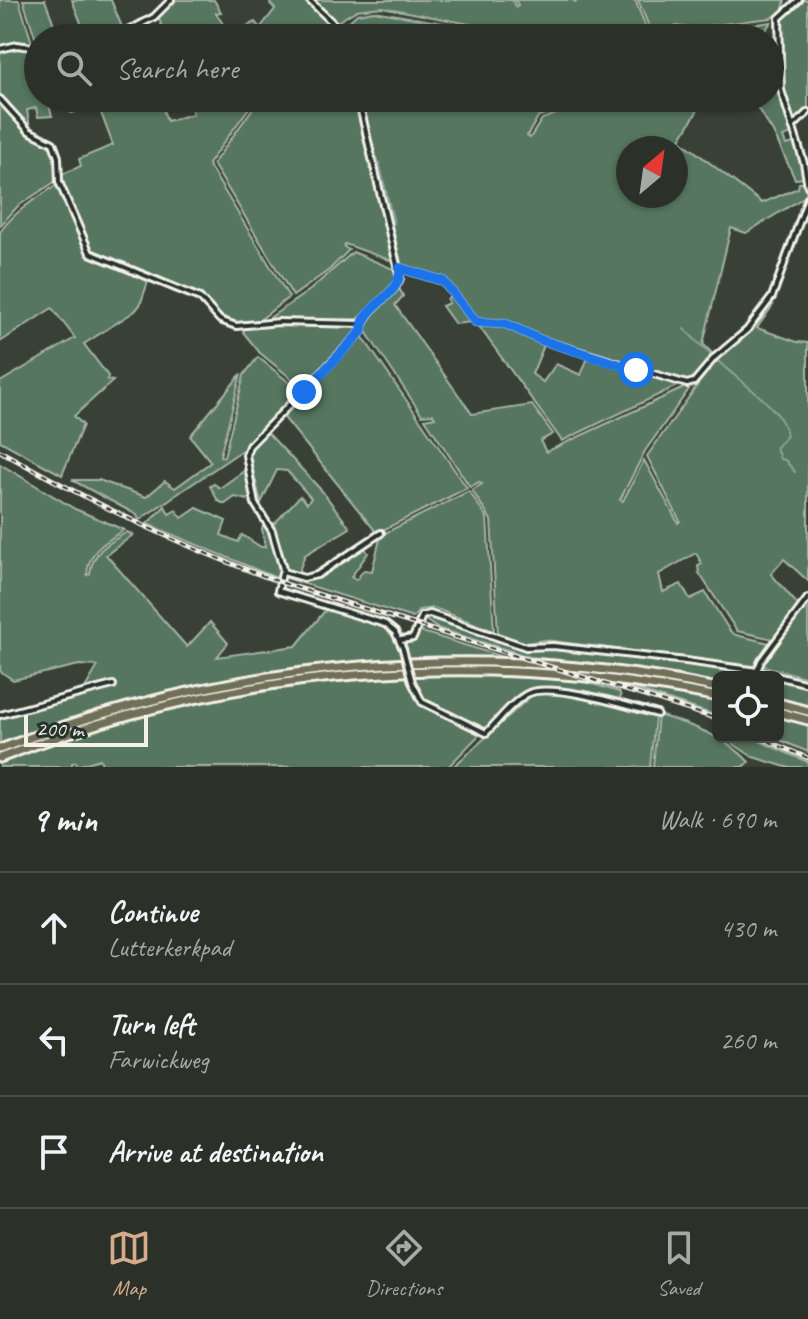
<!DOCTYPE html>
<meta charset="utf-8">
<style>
body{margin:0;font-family:Caveat,sans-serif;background:#333931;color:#f1f3f6}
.controls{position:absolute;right:24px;bottom:24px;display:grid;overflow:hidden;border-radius:12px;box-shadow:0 2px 6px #0004}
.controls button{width:72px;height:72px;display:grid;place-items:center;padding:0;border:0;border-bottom:2px solid #474c46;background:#2b3129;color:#f1f3f6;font:40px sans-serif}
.compass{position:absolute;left:616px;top:136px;width:72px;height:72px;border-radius:50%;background:#2b3129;box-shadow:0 2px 6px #0004;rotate:29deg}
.scale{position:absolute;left:24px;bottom:20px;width:124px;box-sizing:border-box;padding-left:8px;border:4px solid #f4f1e8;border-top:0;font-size:22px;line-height:28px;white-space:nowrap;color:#f4f1e8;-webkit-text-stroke:6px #26332d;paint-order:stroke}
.stop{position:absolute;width:24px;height:24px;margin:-18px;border:6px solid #1a73e8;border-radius:50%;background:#fff}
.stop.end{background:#1a73e8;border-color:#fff;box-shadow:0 2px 8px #0008}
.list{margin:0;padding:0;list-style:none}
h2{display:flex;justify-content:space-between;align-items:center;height:104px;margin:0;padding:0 32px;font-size:34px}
h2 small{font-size:26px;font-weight:400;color:#a6a9a8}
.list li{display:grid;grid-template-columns:52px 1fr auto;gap:24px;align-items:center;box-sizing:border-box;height:112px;padding:0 32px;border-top:2px solid #474c46}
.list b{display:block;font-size:30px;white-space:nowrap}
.list p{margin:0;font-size:26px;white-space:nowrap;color:#a6a9a8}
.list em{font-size:26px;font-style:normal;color:#a6a9a8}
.icon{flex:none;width:44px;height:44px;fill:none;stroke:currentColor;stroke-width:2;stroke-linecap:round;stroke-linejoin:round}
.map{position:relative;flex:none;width:808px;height:767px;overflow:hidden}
.search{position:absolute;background:#2b3129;box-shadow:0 2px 6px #0004;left:24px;right:24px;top:24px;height:88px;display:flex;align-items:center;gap:20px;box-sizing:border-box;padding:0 28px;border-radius:44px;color:#a6a9a8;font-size:30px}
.sheet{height:440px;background:#2b3129}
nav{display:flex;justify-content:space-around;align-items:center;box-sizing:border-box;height:112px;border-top:2px solid #474c46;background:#2b3129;font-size:22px;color:#a6a9a8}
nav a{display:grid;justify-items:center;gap:4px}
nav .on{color:#d6ab8b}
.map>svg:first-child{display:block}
</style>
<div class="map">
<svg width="808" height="767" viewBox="0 0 808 767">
<rect width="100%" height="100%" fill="#394137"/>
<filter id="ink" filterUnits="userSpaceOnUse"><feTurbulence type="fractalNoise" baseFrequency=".0125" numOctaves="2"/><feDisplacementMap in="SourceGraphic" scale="16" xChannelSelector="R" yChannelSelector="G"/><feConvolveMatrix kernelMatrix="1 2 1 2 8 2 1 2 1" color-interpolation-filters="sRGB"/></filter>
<g filter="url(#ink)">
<g fill="#56765f" stroke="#a5b4a4" stroke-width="2" fill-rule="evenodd">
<path d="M0 0H19L32 43 17 42 0 46Z"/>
<path d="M23 0H45L59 38H38L37 43Z"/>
<path d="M72 0H111L124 32 111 38H87Z"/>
<path d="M174 0H214L221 12 216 13 223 24 219 28 224 37 255 22 260 28 275 9 270 4 272 0H307L332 23 343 38H166L158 16Z"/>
<path d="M312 0H512L516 7 518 5 515 0H573L575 2 579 0H635L650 37 493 38 484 27 382 7 357 10 337 22Z"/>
<path d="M638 0H785L782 13 771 18 689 28 677 26 654 32 650 29Z"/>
<path d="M804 0H808V110L794 123 782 81 781 20Z"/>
<path d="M374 11 477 29 485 32 489 38H362L344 26 357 14Z"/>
<path d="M771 22 760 38H691V33Z"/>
<path d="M778 30 779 89 792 134 783 137 786 145 794 143 807 178 795 179 773 132 751 98H770V40Z"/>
<path d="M15 47 33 48 38 67V98H47L52 116 38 117 36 108 27 110 30 128 0 96V50Z"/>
<path d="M51 98H159L167 121 193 114 188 98H357L395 262 345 244 344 247 349 250 329 270 293 296 213 164 258 101 255 100 208 164 289 297 256 323 235 324 217 313 195 293 91 252 61 183 60 175 81 166 79 159 113 145 98 105 72 113 54 106Z"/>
<path d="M361 98H518L525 107 530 104 528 98C543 98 565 94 576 104L538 117 527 136 530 138 542 119 601 98H705L680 140 762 203 798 188 799 183 807 182 806 196 746 233 731 228 703 344 715 356C706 367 697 383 681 381L594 352 539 338 506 322 478 321 447 281 402 267ZM628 148H676V196H628Z"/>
<path d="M0 101 24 128 51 148 55 157 56 181 18 206 0 226Z"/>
<path d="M57 185 88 255 149 279 140 305 135 311 84 344 108 376 107 380 113 381 74 416 83 425 62 475 0 441V382L75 338 52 308 0 342V232C15 211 36 198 57 185Z"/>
<path d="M353 252 398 271 395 283 358 319 265 321 310 290Z"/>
<path d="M398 286 403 296 395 305 472 414 532 405 553 434 540 441 546 452 688 386 689 389 645 451 620 500 623 501 644 460 678 523 680 521 647 456 714 362 746 335 768 305H773L757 328 797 342 808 343V581L784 559 771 574 799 606 773 639 737 631 699 573 698 566 702 564 696 553 659 574 663 592 681 584 690 599 705 592 730 631 736 635 769 643 754 666 544 640 527 643 498 634 491 520 472 490 482 484 479 482 470 487 425 419 435 417 433 414 422 415 360 323Z"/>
<path d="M453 295 472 322 455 324 442 306 449 303 447 299Z"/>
<path d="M278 324H355L360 331 304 389 260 353 243 332 244 329Z"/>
<path d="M478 325H503L545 343 532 374 543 382 556 364 581 375 589 355 681 384 562 441Z"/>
<path d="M362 336 467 488 377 533 282 415Z"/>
<path d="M258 357 301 392 244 449 139 520 137 515 72 480H99L146 497 165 481 175 488 211 462 190 436 241 374 220 456 224 457 244 375Z"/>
<path d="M266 431 322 491 350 528 305 555 297 576 285 571 273 525 300 496 307 503 311 498 287 471 277 470 261 503 248 450Z"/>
<path d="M0 464 75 509 124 530C105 542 88 551 87 575L90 574C92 551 109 543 127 532L133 535 106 555 187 647 210 622 228 643 217 657 296 646 328 607 391 629 401 655 407 654 404 644 414 640 419 631 503 657C332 653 160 684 0 745V718L112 686 110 682 85 688 98 666 79 665 13 680 0 671Z"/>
<path d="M248 468 253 494 247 500 235 497 225 504 218 501 210 486 214 484 220 488Z"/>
<path d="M469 491 487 518 494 631 434 608 419 610 413 618 286 578 282 580 284 575 308 579 326 573 364 547 368 553 351 577 356 580 364 570 372 571 381 535Z"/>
<path d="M165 506 169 514 176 510 182 518 197 508 226 521 221 535 238 542 242 535 261 547H265L262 529 265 518 282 570 279 579 147 524Z"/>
<path d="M808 602V678L761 665Z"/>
<path d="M433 617 523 648 551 647 682 661 774 677H718V684L604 665 530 657 437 628 424 619Z"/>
<path d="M482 674 583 681 619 692 621 696 620 699 587 691 532 689 487 730 427 700 419 693 415 681H410L419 701 481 733 448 767H103L100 759 77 766 76 762 72 763V767H0V762C162 699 309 676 482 674Z"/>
<path d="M778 678 808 686V706L778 698Z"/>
<path d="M625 686 718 701V716Z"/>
<path d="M533 694 583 695 653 715 655 718 650 767H453Z"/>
<path d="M658 715C689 724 727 737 749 762L744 767H653Z"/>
<path d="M778 715 808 724V752L773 737H778Z"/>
<path d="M723 737H750L808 762V767H786L753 757Z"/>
</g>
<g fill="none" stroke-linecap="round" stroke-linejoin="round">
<g stroke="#8ea29f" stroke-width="2">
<path d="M379 162 394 224"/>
<path d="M684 329 713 357"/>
<path d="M717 360C736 380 784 407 787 436L776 447 780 459 785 460 795 472"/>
<path d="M762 668 808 680"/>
</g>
<defs>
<g id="minor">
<path d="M309 0 339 29 343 38"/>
<path d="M799 0 779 18 781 90 804 163 808 186"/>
<path d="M115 38 154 17 171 0"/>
<path d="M0 49 17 45 38 48"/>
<path d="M358 98 400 278C393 298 362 309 362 331L249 446 246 455 255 504 272 531 283 569 278 591 385 624 395 632 403 649"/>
<path d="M0 99 29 131 53 143 58 157 59 182 90 253 200 298 220 320 236 326 279 322 362 324"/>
<path d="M792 127 808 112"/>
<path d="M400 268 443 281 476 322 506 324 541 340 687 384 694 382 715 357 747 330 772 297 808 198"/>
<path d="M283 572 304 578 317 575 381 533"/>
<path d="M401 640 413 638 422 616 430 614 526 647 553 646 686 661 757 671 808 684"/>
<path d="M757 671 761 661 808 598"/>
<path d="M412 682 422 702 486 733C498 721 512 702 527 694 549 681 631 707 657 714"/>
<path d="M0 715 113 685"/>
</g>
<g id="highway">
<path d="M778 703 808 711"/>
<path d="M778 712 808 720"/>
<path d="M0 749C229 660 478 638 718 688"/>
<path d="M0 758C232 667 474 648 718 697"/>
</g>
</defs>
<use href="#minor" stroke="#f4f1e8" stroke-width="10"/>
<use href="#highway" stroke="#f4f1e8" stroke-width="13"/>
<use href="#minor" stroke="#26332d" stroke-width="4"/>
<use href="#highway" stroke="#706f59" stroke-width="7"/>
<defs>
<g id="rail">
<path d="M0 451C95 504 189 551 292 586L718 719"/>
<path d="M758 737 808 758"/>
</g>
</defs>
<use href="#rail" stroke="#f4f1e8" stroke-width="5"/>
<use href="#rail" stroke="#26332d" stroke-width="2" stroke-dasharray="6" stroke-linecap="butt"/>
<defs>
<path id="minor-bridge" d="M403 649 412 682"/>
</defs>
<use href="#minor-bridge" stroke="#f4f1e8" stroke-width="10" stroke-linecap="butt"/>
<use href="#minor-bridge" stroke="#26332d" stroke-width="4"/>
</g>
</g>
<g fill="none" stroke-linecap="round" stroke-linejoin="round" filter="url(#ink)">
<path stroke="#1a73e8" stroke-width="10" d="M304 392 362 331C362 304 402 297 400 268L443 281 476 322 506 324 541 340 636 370"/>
</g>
</svg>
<div class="controls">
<button><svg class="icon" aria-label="locate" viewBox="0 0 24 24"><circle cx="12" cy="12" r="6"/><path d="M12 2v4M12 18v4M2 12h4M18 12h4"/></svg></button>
</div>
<svg class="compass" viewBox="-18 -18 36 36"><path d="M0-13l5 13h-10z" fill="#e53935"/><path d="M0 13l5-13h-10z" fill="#a6a9a8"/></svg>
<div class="scale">200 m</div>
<div class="stop" style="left:636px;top:370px"></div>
<div class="stop end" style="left:304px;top:392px"></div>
<div class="search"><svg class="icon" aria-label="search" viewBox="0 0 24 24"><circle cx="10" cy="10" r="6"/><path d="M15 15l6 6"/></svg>Search here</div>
</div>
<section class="sheet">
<h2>9 min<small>Walk · 690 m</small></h2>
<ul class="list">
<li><svg class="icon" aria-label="ahead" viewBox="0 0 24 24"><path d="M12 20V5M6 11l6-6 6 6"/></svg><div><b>Continue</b><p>Lutterkerkpad</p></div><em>430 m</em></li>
<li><svg class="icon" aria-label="left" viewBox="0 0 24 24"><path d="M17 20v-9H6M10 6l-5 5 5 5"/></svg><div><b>Turn left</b><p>Farwickweg</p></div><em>260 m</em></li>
<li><svg class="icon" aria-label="arrive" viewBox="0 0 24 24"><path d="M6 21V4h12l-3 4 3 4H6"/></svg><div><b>Arrive at destination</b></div></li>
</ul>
</section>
<nav>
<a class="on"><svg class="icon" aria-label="map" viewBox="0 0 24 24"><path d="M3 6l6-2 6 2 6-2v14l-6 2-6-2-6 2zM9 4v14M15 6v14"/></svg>Map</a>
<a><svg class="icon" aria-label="directions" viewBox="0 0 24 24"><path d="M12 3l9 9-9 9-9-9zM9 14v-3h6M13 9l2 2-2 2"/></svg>Directions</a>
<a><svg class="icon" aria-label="saved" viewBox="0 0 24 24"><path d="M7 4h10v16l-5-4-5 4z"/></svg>Saved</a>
</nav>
